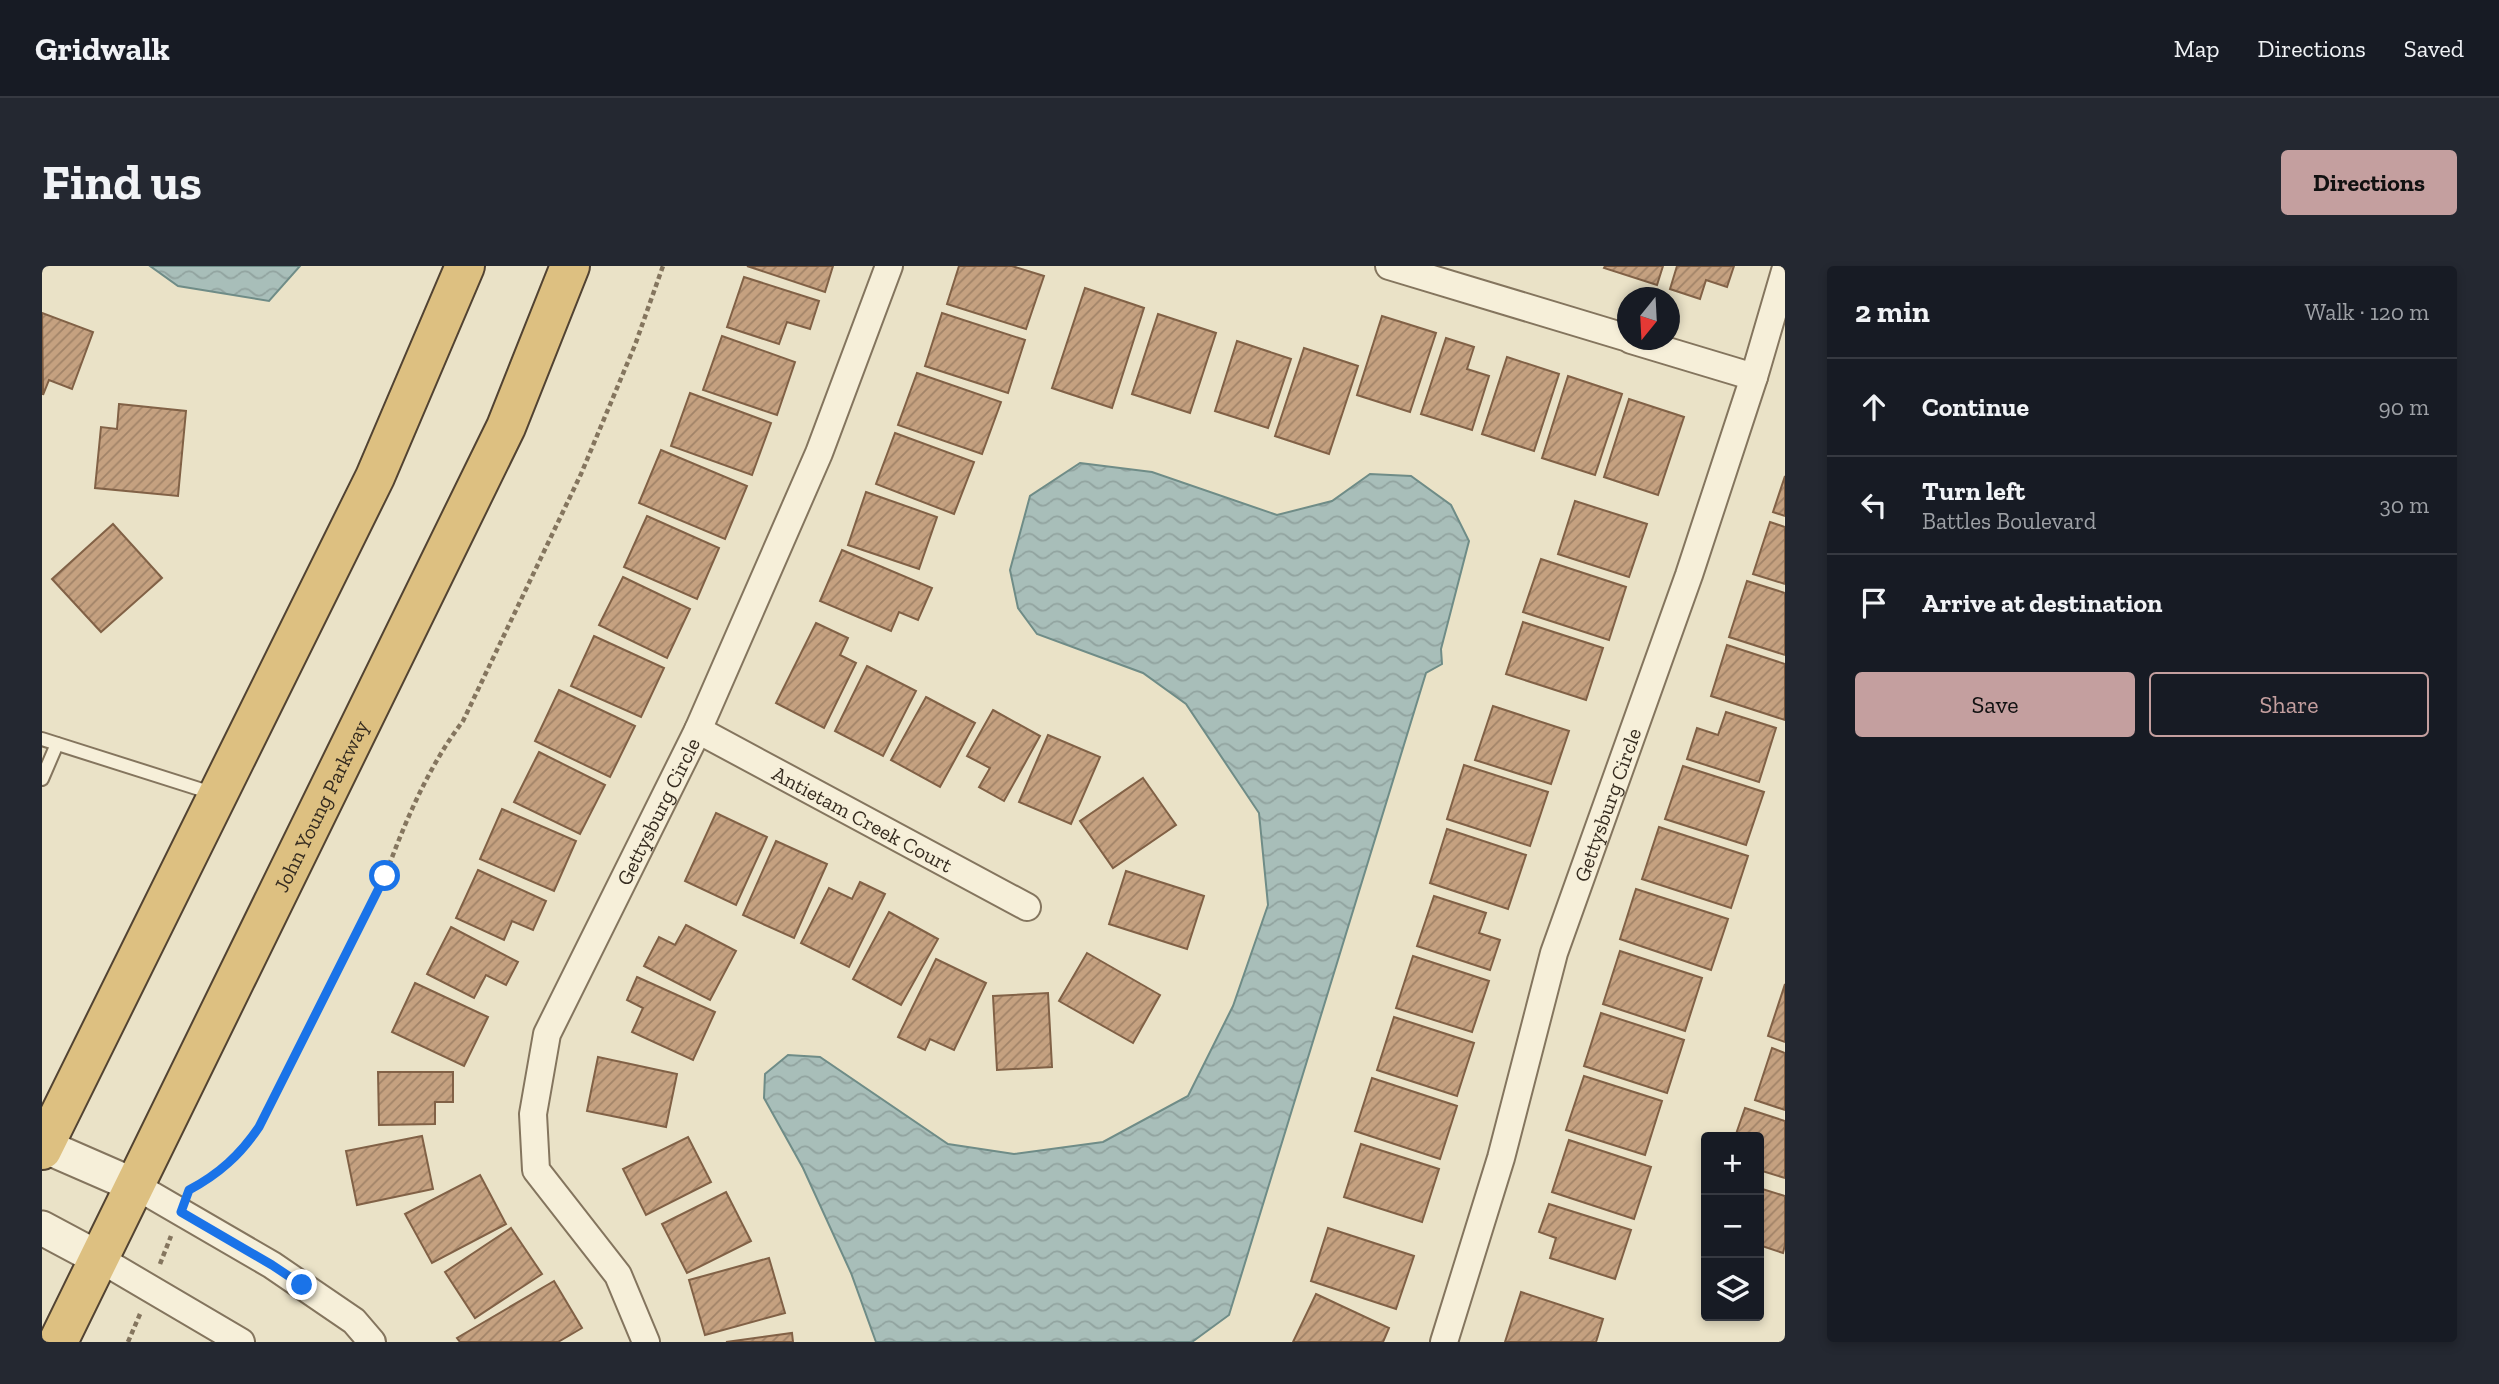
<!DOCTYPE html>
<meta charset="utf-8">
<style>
body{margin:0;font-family:"Zilla Slab",serif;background:#242831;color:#f1f3f6}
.controls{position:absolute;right:21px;bottom:21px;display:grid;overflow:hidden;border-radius:7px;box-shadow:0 4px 10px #0003}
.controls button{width:63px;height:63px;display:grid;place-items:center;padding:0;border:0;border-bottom:2px solid #363941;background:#171b24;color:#f1f3f6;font:35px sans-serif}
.compass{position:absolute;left:1575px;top:21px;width:63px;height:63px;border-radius:50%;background:#171b24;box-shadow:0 4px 10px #0003;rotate:198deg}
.stop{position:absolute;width:21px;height:21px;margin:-16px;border:5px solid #1a73e8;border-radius:50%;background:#fff}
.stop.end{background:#1a73e8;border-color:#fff;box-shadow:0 2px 7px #0008}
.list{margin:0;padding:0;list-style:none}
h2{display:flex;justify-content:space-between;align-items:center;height:91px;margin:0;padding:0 28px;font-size:30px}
h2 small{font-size:23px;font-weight:400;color:#9ea1a6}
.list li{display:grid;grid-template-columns:46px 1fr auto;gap:21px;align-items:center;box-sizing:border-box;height:98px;padding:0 28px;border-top:2px solid #363941}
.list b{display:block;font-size:26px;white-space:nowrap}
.list p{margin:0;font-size:23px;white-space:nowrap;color:#9ea1a6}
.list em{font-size:23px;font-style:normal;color:#9ea1a6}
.actions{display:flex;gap:14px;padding:21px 28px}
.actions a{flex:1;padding:16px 0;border:2px solid #c49f9f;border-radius:7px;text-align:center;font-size:24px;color:#c49f9f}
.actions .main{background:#c49f9f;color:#111}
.icon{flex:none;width:38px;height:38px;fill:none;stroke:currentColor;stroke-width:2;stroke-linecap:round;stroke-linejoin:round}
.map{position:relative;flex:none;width:1743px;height:1076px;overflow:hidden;border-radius:7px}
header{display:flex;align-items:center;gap:42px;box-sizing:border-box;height:98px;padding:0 35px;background:#171b24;border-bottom:2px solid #363941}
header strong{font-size:33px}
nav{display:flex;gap:38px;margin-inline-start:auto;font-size:24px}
.intro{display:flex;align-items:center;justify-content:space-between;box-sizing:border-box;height:168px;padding:0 42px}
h1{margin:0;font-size:49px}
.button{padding:18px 32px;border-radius:7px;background:#c49f9f;color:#111;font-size:24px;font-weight:700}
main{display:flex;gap:42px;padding:0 42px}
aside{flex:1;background:#171b24;border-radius:7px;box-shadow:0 4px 10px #0003}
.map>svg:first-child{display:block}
</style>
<header>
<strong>Gridwalk</strong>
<nav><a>Map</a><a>Directions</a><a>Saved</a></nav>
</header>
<div class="intro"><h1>Find us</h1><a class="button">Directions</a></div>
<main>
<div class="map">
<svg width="1743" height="1076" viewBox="0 0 1743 1076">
<defs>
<pattern id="water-waves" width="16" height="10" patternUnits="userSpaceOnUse" patternTransform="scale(1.75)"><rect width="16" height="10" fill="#a8beb9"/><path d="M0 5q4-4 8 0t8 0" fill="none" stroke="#91a39f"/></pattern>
<pattern id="building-hatch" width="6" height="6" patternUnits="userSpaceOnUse" patternTransform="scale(1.75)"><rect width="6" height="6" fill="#c5a180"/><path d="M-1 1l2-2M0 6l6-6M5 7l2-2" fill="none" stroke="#a18368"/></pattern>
</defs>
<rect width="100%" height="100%" fill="#eae2c7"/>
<g fill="url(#water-waves)" stroke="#6f8c87" stroke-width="2">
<path d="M108 0H258L227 35 136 20Z"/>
<path d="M1038 197 1110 206 1235 249 1290 235 1328 208 1369 210 1409 239 1427 275 1399 383 1400 398 1384 407 1187 1049 1150 1076H834L809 1007 761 902 722 832 723 808 746 789 778 791 906 878 972 888 1061 876 1146 830 1191 740 1226 639 1217 547 1144 438 1101 407 995 368 976 342 968 304 988 230Z"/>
</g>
<g fill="url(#building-hatch)" stroke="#816146" stroke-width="2">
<path d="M705 0H791L783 26Z"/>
<path d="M917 0H970L1002 10 984 63 905 38Z"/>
<path d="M1563 0H1621L1615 19 1562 2Z"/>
<path d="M1635 0H1692L1685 21 1664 14 1658 33 1628 23Z"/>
<path d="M702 11 777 35 768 63 745 56 737 78 685 61Z"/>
<path d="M1043 22 1102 42 1070 142 1010 122Z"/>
<path d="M0 47 51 66 30 123 7 114 1 129Z"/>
<path d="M900 47 983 74 966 127 883 100Z"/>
<path d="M1116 48 1174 67 1148 147 1090 128Z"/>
<path d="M1340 50 1394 67 1368 146 1315 129Z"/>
<path d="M680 70 753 96 735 149 661 124Z"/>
<path d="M1404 72 1432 81 1425 103 1447 110 1430 164 1379 148Z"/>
<path d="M1195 75 1249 93 1226 162 1173 145Z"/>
<path d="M1262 82 1316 100 1287 188 1233 170Z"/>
<path d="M1465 91 1517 108 1492 185 1440 168Z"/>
<path d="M875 107 959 136 940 188 856 159Z"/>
<path d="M1526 110 1580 128 1553 209 1500 192Z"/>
<path d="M648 127 729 157 710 209 629 180Z"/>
<path d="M1587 133 1642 151 1616 229 1562 211Z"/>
<path d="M77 138 144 145 136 230 53 222 59 161 75 163Z"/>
<path d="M853 167 932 196 912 248 834 218Z"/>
<path d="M619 184 705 220 683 273 597 237Z"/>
<path d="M1743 210V250L1731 246Z"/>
<path d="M824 226 895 251 877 303 806 279Z"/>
<path d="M1533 235 1605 258 1587 311 1516 288Z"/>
<path d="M605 250 677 282 655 333 582 301Z"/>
<path d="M1728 256 1743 261V318L1711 308Z"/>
<path d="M71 258 120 312 59 366 10 313Z"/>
<path d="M800 284 890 322 876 354 857 346 849 365 778 335Z"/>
<path d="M1499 293 1584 321 1567 374 1481 346Z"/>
<path d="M581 311 648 343 625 392 557 359Z"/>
<path d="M1705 315 1743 327V389L1687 371Z"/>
<path d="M1481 356 1561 382 1544 434 1464 408Z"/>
<path d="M774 357 806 372 798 389 814 397 782 462 734 437Z"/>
<path d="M552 370 622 402 599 451 529 420Z"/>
<path d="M1685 379 1743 398V454L1669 430Z"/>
<path d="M825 400 874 425 841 490 793 465Z"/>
<path d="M517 424 593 460 568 511 493 475Z"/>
<path d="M884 431 933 457 898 521 849 494Z"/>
<path d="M1451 440 1527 465 1509 518 1433 494Z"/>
<path d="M951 444 998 470 962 535 937 521 948 502 925 490Z"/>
<path d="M1684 446 1734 462 1717 516 1645 493 1655 462 1676 469Z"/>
<path d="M1006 469 1058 491 1029 558 977 536Z"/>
<path d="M497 486 563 519 538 568 472 536Z"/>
<path d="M1422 499 1506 526 1488 580 1405 553Z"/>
<path d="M1641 500 1722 526 1704 579 1623 553Z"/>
<path d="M1101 512 1134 559 1071 602 1038 555Z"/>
<path d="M460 543 534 575 512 625 438 593Z"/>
<path d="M674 547 725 571 694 639 643 615Z"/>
<path d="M1617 561 1706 590 1689 642 1600 613Z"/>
<path d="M1405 563 1484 589 1466 643 1388 617Z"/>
<path d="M734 575 785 598 752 672 701 649Z"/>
<path d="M436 604 504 635 491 664 470 655 462 674 414 652Z"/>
<path d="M1084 605 1162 630 1145 683 1067 658Z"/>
<path d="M818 616 843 628 807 701 759 677 787 622 810 633Z"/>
<path d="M1594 623 1686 653 1669 704 1578 673Z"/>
<path d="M1392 630 1444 647 1437 667 1458 674 1448 704 1375 680Z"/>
<path d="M847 646 896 673 859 739 811 713Z"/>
<path d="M644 659 694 685 668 734 602 700 617 671 633 679Z"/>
<path d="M409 661 476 696 464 719 444 709 432 732 385 708Z"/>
<path d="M1578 685 1660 712 1643 765 1561 738Z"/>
<path d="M1045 687 1118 729 1091 777 1017 735Z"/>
<path d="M1371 690 1447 715 1430 766 1354 742Z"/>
<path d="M894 693 944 717 912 784 888 773 883 784 856 771Z"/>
<path d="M595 711 673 746 651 794 590 766 601 742 585 734Z"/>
<path d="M373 717 446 751 422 800 350 766Z"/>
<path d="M1743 718V776L1726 770Z"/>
<path d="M1006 727 1010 801 955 804 951 730Z"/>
<path d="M1559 747 1642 774 1625 827 1542 800Z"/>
<path d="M1352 751 1432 777 1415 830 1335 804Z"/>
<path d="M1730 782 1743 787V844L1713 834Z"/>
<path d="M556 791 635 808 624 861 545 845Z"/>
<path d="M336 806H411V836H393V858L337 859Z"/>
<path d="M1542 810 1620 835 1603 889 1524 864Z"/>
<path d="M1330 812 1415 840 1398 893 1313 865Z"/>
<path d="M1703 842 1743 855V912L1717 904V871H1693Z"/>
<path d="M380 870 391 923 315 939 304 885Z"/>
<path d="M646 871 669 916 604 949 581 903Z"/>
<path d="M1527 874 1609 901 1592 953 1510 926Z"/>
<path d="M1319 878 1397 903 1380 956 1302 931Z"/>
<path d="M438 909 464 958 390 997 363 948Z"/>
<path d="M1717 922 1743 930V979L1741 987 1717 979Z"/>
<path d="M684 926 709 975 645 1007 620 958Z"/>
<path d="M1507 938 1589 964 1573 1013 1508 992 1514 972 1497 966Z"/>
<path d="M469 962 500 1008 433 1052 403 1006Z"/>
<path d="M1286 962 1372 990 1354 1043 1269 1015Z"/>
<path d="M727 992 743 1047 663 1069 647 1014Z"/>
<path d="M512 1015 540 1062 516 1076H418L415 1072Z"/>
<path d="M1479 1026 1561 1053 1554 1076H1463Z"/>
<path d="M1274 1028 1347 1062 1341 1076H1251Z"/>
<path d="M750 1067 751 1076H684Z"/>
</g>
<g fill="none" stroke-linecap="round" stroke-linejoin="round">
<defs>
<g id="service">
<path d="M0 473 173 528"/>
<path d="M0 513 15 478"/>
</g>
<g id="minor">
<path d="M1347 0 1586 72"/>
<path d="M1589 74 1712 111"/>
<path id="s1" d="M656 464 985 641"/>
<path d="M94 920 230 999 312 1055 330 1076"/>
<path d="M58 993 199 1076"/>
<path id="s2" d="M604 1076 576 1009 494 904 491 848 505 768 656 464 777 187 847 0"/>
<path id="s3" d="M1402 1076 1459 892 1512 687 1647 309 1712 111 1743 5"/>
</g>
<g id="tertiary">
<path d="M0 879 94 920"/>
<path d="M0 962 58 993"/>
</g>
<g id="trunk">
<path d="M0 884 333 211 423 0"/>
<path id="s4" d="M16 1076 464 161 528 0"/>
</g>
</defs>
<use href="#service" stroke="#84755e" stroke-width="16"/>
<use href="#minor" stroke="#84755e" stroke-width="30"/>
<use href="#tertiary" stroke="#84755e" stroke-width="37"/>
<use href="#trunk" stroke="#524332" stroke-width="42"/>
<g stroke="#84755e" stroke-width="4.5" stroke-dasharray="5 3.5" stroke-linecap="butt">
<path d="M152 922C179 907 200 886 217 861L343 610C363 556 386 501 421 455L539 208 593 79 621 0"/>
<path d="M118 998 129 970"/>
<path d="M86 1076 98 1048"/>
</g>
<use href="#service" stroke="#f6efd9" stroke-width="12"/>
<use href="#minor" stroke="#f6efd9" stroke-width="26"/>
<use href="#tertiary" stroke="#f6efd9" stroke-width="33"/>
<use href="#trunk" stroke="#ddc081" stroke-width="38"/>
</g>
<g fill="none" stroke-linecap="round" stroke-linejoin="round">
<path stroke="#1a73e8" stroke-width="9" d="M260 1019 230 999 139 946 147 924C177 908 198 889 217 861L343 610"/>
</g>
<g text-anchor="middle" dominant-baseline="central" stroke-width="6" stroke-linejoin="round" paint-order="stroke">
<g font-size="21" fill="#362c20" stroke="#f2ecd6">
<text stroke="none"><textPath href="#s3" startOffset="562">Gettysburg Circle</textPath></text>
<text stroke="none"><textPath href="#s4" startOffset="597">John Young Parkway</textPath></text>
<text stroke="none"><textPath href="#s2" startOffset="592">Gettysburg Circle</textPath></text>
<text stroke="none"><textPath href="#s1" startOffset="187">Antietam Creek Court</textPath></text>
</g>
</g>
</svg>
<div class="controls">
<button>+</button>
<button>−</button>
<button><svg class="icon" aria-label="layers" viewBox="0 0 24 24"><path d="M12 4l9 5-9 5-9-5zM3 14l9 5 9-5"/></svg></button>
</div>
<svg class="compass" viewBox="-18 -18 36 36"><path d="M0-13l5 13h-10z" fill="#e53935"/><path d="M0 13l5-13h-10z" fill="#9ea1a6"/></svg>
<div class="stop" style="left:343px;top:610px"></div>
<div class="stop end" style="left:260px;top:1019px"></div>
</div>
<aside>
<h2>2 min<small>Walk · 120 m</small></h2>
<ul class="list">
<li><svg class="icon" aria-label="ahead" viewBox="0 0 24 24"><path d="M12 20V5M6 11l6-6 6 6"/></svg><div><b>Continue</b></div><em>90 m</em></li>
<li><svg class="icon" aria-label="left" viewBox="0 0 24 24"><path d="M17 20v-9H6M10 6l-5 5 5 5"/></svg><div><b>Turn left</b><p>Battles Boulevard</p></div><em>30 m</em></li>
<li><svg class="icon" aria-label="arrive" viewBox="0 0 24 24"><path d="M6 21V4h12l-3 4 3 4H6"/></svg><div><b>Arrive at destination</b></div></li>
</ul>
<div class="actions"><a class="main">Save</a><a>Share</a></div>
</aside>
</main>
